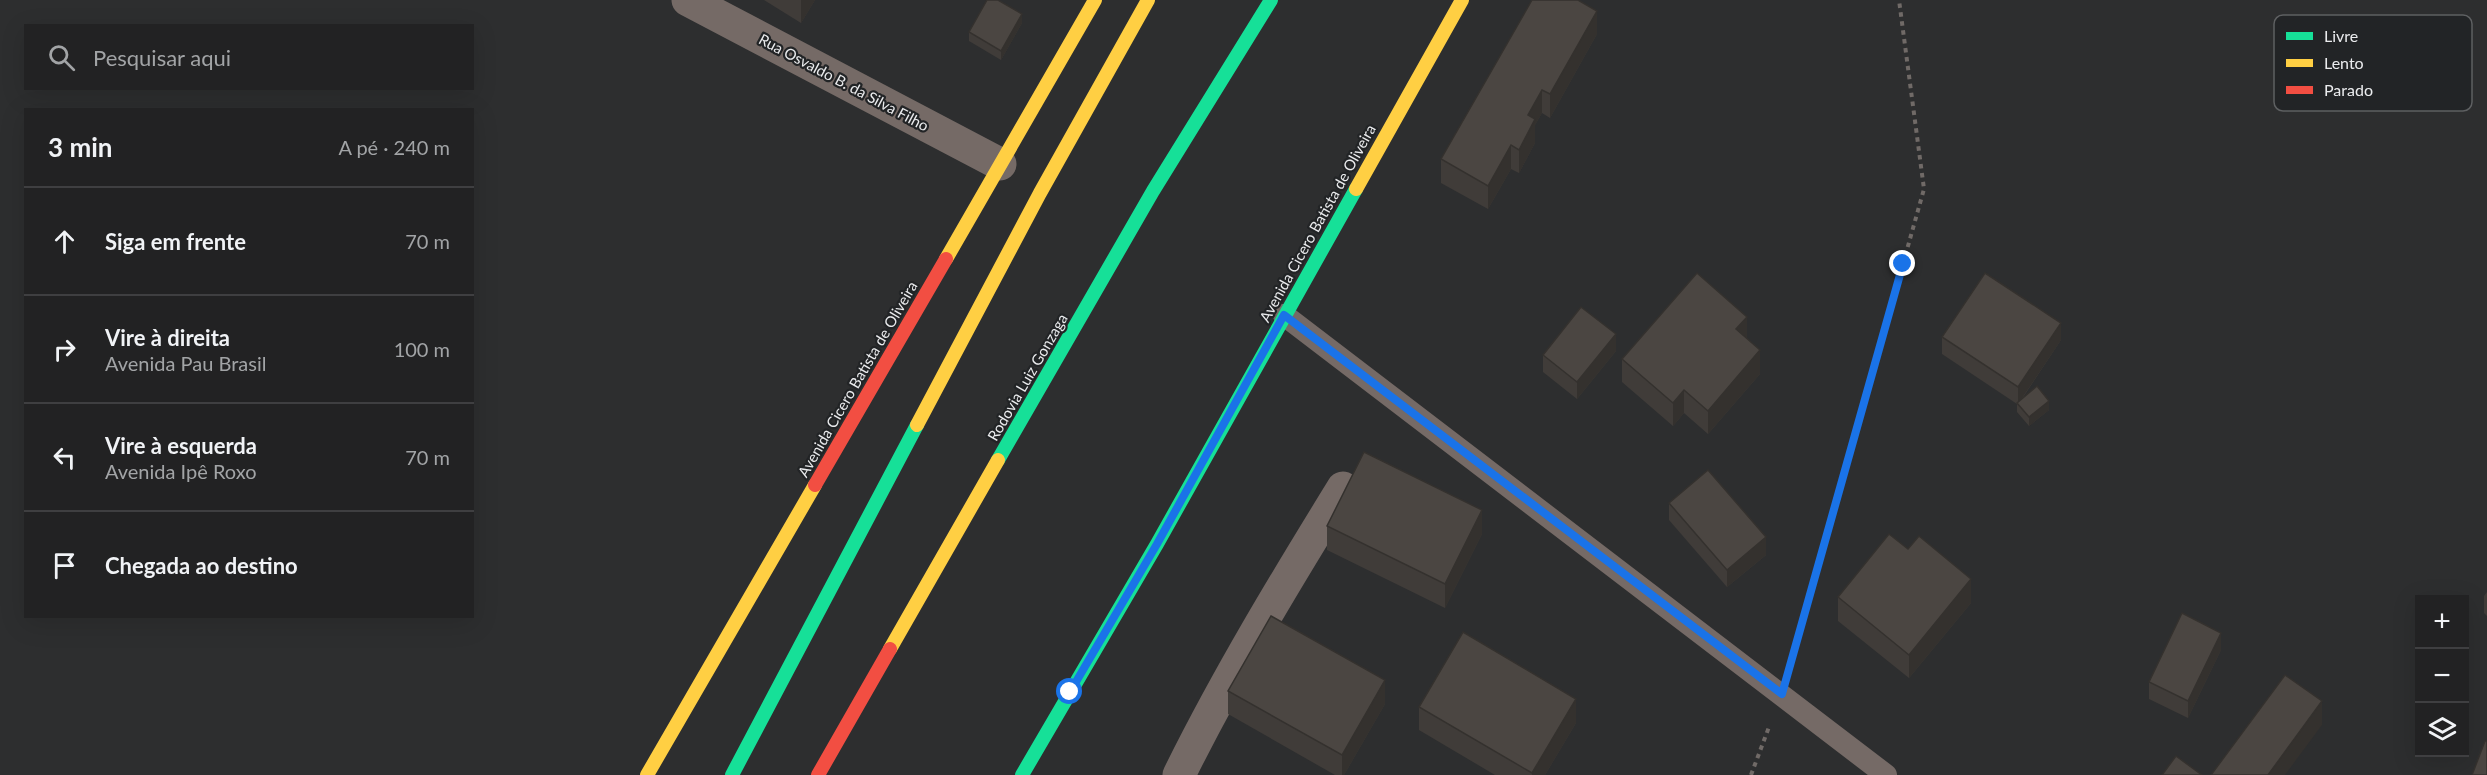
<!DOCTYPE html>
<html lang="pt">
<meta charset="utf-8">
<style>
body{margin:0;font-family:Lato,sans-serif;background:#2a2a2b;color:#f1f3f6}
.controls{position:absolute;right:18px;bottom:18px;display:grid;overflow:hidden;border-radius:0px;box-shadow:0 6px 24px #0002}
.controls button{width:54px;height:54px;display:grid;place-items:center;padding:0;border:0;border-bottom:2px solid #3f3f41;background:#222223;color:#f1f3f6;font:30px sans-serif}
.stop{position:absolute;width:18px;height:18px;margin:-14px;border:4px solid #1a73e8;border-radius:50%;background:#fff}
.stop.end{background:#1a73e8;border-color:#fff;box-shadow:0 2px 6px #0008}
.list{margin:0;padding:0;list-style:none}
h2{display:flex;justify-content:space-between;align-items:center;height:78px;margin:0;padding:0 24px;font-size:26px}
h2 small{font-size:20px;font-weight:400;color:#a2a4a6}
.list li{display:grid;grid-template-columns:39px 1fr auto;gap:18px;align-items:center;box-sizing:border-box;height:108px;padding:0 24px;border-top:2px solid #3f3f41}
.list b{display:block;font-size:22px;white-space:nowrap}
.list p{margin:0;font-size:20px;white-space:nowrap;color:#a2a4a6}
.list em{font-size:20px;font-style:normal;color:#a2a4a6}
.icon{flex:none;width:33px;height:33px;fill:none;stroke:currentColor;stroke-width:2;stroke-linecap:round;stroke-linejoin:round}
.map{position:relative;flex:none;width:2487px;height:775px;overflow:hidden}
.search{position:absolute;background:#222223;box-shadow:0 6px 24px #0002;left:24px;top:24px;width:450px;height:66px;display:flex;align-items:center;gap:15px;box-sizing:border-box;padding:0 21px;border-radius:0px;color:#a2a4a6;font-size:22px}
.panel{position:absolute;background:#222223;box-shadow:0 6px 24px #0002;left:24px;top:108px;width:450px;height:510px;border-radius:0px}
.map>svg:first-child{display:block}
</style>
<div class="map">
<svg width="2487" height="775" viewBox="0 0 2487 775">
<rect width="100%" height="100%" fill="#2d2e2f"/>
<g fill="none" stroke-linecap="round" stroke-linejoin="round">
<g stroke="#706a67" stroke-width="4" stroke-dasharray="4.5 4.5" stroke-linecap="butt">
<path d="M1791 663 1924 189 1899 0"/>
<path d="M1751 775 1769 727"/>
</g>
<path stroke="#756a66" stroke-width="22" d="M1284 315 1886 775"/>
<g stroke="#756a66" stroke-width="33">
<path d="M688 0 1000 164"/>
<path d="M1179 775C1228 676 1285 582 1343 488"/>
</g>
<g stroke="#16e098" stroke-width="14">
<path d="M998 460 1153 191 1271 0"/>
<path d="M732 775 917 425"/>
<path d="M1022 775 1157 544 1356 189"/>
</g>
<g stroke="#ffcf43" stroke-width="14">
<path d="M1356 189 1462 0"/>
<path d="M946 259 1095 0"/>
<path d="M917 425 1040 193 1148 0"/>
<path d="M890 649 998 460"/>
<path d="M647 775 815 485"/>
</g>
<g stroke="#f24e42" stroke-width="14">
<path d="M815 485 946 259"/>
<path d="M818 775 890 649"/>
</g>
</g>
<g fill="#403c39">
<path d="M764 0H815L801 23Z"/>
<path d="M1022 23 1001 60 969 41V32Z"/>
<path d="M1597 34 1550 118 1542 113 1535 125V143L1519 173 1511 169 1488 209 1441 183V159Z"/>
<path d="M1942 337 2061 340 2022 399 2049 410 2029 426 2017 412V404L1942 354Z"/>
<path d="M1747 339 1760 374 1708 434 1684 413 1673 426 1622 382V359Z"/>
<path d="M1616 351 1577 399 1543 372V355Z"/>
<path d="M1669 503 1766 555 1727 587 1669 520Z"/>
<path d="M1327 526 1482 534 1445 608 1327 550Z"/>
<path d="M1908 549 1971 603 1909 678 1838 621V597Z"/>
<path d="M2487 592V616L2484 613V596Z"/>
<path d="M2221 650 2188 718 2149 699V682Z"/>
<path d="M1228 691 1385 704 1344 775H1335L1228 714Z"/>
<path d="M1419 707 1576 723 1545 775H1495L1419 730Z"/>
</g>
<g fill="#34312e">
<path d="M801 0H815L801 23Z"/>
<path d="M1597 11V34L1550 118V94Z"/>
<path d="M1022 14V23L1001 60V51Z"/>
<path d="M1542 90V113L1535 125V143L1519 173V150L1528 115Z"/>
<path d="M1511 145V169L1488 209V186Z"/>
<path d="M1747 317V340L1736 329Z"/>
<path d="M2061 323V340L2018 404V387Z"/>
<path d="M1616 334V351L1577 399V382Z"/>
<path d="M1760 350V374L1708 434V411Z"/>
<path d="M1684 390V413L1673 426V403Z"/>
<path d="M2049 401V410L2029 426V417Z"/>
<path d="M1482 510V534L1445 608V584Z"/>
<path d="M1766 537V555L1727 587V570Z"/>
<path d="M1971 579V603L1909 678V655Z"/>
<path d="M2221 633V650L2188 718V701Z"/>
<path d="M1385 680V704L1344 775H1342V755Z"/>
<path d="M1576 699V723L1545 775H1532V773Z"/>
<path d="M2322 701V725L2285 775H2268Z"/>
</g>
<g fill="#4b4642" stroke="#34312e" stroke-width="1.5">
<path d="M987 0H998L1022 14 1001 51 969 32Z"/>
<path d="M1532 0H1578L1597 11 1550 94 1542 90 1528 115 1535 119 1519 150 1511 145 1488 186 1441 159Z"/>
<path d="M1697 273 1747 317 1736 329 1760 350 1708 411 1684 390 1673 403 1622 359Z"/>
<path d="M1985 273 2061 323 2018 387 1942 337Z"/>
<path d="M1581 307 1616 334 1577 382 1543 355Z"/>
<path d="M2037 386 2049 401 2029 417 2017 403Z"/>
<path d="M1364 452 1482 510 1445 584 1327 526Z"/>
<path d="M1708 470 1766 537 1727 570 1669 503Z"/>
<path d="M1889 534 1908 549 1919 536 1971 579 1909 655 1838 597Z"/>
<path d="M2182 613 2221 633 2188 701 2149 682Z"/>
<path d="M1271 616 1385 680 1342 755 1228 691Z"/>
<path d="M1463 632 1576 699 1532 773 1419 707Z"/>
<path d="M2285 675 2322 701 2268 775H2211Z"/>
<path d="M2485 741H2487V775H2472Z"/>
<path d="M2176 756 2202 775H2162Z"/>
</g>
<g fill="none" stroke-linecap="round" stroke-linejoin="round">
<path stroke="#1a73e8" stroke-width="8" d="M1070 692 1157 544 1284 315 1782 694 1903 264"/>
</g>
<g text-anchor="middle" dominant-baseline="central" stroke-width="4.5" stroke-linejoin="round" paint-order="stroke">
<g font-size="15" fill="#ebecee" stroke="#222426">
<text transform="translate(844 82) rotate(28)">Rua Osvaldo B. da Silva Filho</text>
<text transform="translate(1317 223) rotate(-61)">Avenida Cicero Batista de Oliveira</text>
<text transform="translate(1027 377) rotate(-60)">Rodovia Luiz Gonzaga</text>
<text transform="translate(857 379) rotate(-60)">Avenida Cicero Batista de Oliveira</text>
</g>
</g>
<rect x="2274" y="15" width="198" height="96" rx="9" fill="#222426" stroke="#5e6062" stroke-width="1.5"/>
<rect x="2286" y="32" width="27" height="8" fill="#16e098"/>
<rect x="2286" y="59" width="27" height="8" fill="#ffcf43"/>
<rect x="2286" y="86" width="27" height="8" fill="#f24e42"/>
<g font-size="16" fill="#ebecee">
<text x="2324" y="42">Livre</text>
<text x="2324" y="69">Lento</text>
<text x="2324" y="96">Parado</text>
</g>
</svg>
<div class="controls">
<button>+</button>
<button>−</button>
<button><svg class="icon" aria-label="layers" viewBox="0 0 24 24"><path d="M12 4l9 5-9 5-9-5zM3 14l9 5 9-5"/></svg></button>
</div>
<div class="stop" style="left:1070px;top:692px"></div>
<div class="stop end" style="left:1903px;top:264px"></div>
<div class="search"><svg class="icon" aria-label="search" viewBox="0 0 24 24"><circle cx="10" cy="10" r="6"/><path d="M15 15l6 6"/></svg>Pesquisar aqui</div>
<section class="panel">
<h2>3 min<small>A pé · 240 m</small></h2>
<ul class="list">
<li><svg class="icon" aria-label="ahead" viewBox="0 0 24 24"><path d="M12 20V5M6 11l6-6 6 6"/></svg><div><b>Siga em frente</b></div><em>70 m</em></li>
<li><svg class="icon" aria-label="right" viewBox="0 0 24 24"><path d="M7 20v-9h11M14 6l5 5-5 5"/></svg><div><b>Vire à direita</b><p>Avenida Pau Brasil</p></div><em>100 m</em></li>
<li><svg class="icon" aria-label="left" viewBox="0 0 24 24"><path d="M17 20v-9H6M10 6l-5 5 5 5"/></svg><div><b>Vire à esquerda</b><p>Avenida Ipê Roxo</p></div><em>70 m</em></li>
<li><svg class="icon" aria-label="arrive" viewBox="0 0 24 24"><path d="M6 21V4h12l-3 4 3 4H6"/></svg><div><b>Chegada ao destino</b></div></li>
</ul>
</section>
</div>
